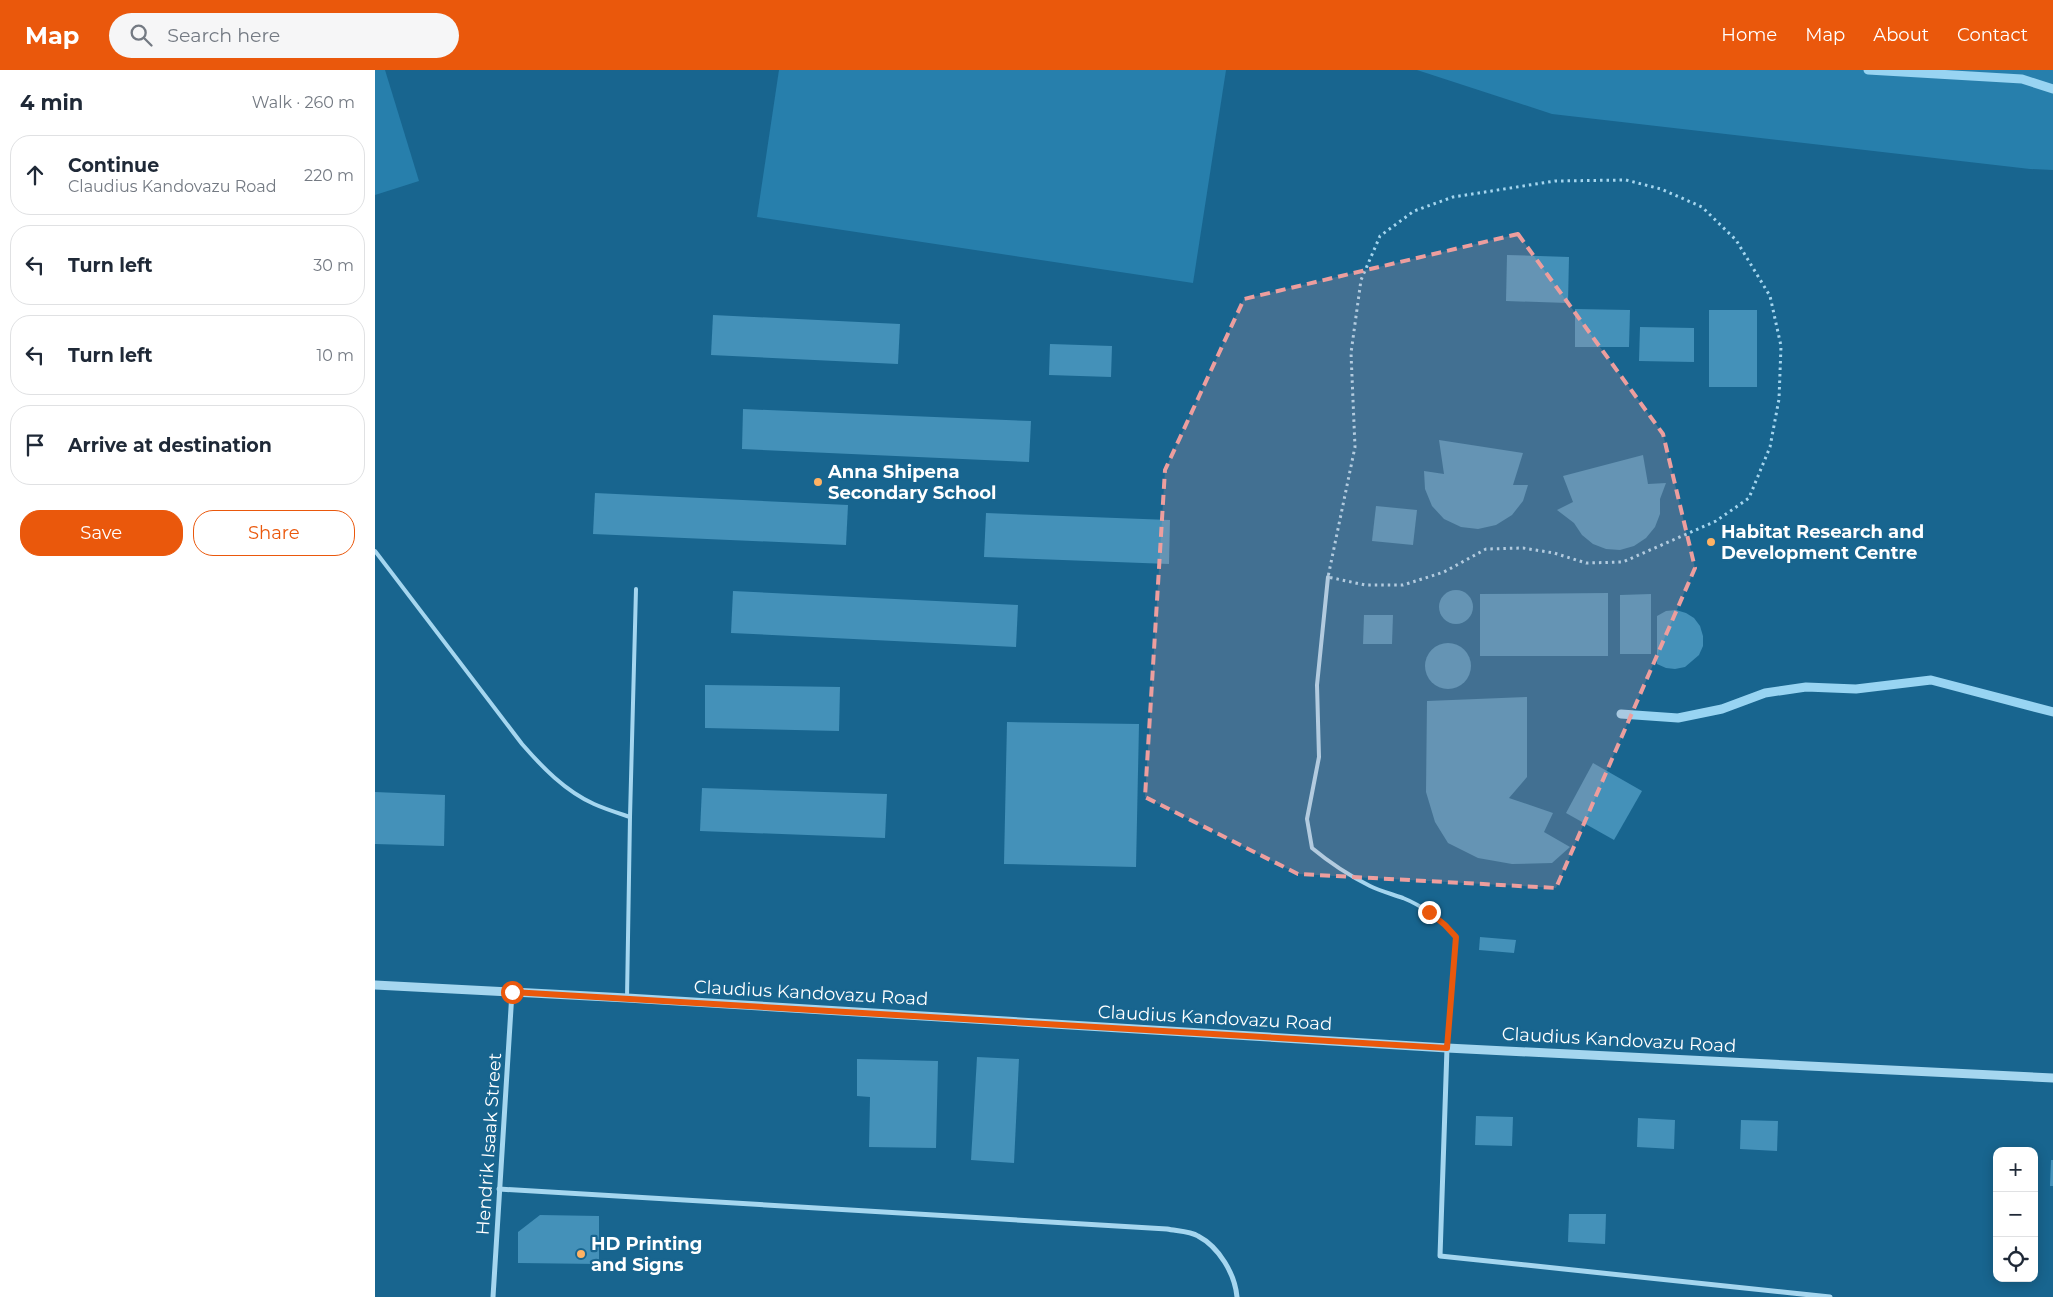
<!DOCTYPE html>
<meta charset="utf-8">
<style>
body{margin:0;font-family:Montserrat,sans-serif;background:#f6f6f7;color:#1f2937}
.controls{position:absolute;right:15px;bottom:15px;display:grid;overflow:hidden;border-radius:10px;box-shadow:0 2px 12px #0003}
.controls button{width:45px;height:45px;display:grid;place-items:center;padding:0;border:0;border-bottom:1px solid #e0e1e3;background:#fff;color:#1f2937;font:25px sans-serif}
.stop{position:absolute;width:15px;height:15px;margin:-11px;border:4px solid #ea580c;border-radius:50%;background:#fff}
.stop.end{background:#ea580c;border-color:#fff;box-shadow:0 1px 5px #0008}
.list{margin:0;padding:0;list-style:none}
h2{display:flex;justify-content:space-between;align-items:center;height:65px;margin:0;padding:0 20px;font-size:21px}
h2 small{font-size:16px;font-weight:400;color:#747a83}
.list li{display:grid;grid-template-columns:32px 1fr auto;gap:15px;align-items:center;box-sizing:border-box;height:80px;margin:0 10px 10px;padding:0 10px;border:1px solid #e0e1e3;border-radius:20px}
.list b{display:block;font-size:19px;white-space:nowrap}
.list p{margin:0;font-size:16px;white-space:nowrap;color:#747a83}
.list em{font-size:16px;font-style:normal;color:#747a83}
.actions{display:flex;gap:10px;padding:15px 20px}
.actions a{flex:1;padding:11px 0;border:1px solid #ea580c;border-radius:20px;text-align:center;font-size:18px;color:#ea580c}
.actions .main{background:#ea580c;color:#fff}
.icon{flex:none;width:28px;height:28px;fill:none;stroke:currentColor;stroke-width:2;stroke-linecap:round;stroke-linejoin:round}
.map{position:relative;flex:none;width:1678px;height:1227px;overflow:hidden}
header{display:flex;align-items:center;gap:30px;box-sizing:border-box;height:70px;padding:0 25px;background:#ea580c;color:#fff}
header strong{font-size:24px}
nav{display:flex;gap:28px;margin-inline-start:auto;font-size:18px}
.search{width:350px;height:45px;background:#f6f6f7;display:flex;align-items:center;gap:12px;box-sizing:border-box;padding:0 18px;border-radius:28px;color:#747a83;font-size:19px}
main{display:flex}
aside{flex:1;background:#fff}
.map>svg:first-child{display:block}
</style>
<header>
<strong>Map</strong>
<div class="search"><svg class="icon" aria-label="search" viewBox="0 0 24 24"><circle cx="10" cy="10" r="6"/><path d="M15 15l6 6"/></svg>Search here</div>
<nav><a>Home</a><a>Map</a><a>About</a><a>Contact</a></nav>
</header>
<main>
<aside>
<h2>4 min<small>Walk · 260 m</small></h2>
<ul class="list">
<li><svg class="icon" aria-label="ahead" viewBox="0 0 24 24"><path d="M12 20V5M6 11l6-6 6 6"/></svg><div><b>Continue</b><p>Claudius Kandovazu Road</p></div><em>220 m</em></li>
<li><svg class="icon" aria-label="left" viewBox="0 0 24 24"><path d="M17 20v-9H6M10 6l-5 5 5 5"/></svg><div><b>Turn left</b></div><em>30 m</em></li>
<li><svg class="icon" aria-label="left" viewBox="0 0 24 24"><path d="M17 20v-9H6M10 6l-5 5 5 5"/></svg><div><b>Turn left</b></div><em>10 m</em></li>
<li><svg class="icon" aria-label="arrive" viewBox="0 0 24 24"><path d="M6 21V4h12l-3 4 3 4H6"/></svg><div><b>Arrive at destination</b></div></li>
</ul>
<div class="actions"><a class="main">Save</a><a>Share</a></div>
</aside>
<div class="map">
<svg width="1678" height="1227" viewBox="0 0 1678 1227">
<rect width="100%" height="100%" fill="#18658f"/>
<g fill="#277fac">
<path d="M0 0H10L44 111 0 125Z"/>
<path d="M404 0H851L818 213 382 147Z"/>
<path d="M1042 0H1678V100L1655 99 1177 44Z"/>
</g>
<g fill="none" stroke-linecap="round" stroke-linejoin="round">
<g stroke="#98d4f2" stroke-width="9">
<path d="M1493 0 1647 9 1678 19"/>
<path d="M1246 644 1303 648 1347 639 1390 623 1431 617 1481 619 1556 610 1678 642"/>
</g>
</g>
<g fill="#4491b9">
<path d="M1132 185 1194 187 1193 233 1131 231Z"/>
<path d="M1200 239 1255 240 1254 277H1200Z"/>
<rect x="1334" y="240" width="48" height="77"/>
<path d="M338 245 525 254 523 294 336 285Z"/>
<path d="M1265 257 1319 258V292L1264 291Z"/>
<path d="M675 274 737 276 736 307 674 305Z"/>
<path d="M368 339 656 351 654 392 367 379Z"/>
<path d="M1064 370 1148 383 1138 415H1153L1148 431 1137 445 1121 455 1103 459 1086 457 1069 449 1057 436 1050 419 1049 401 1069 404Z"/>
<path d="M1268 385 1273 414 1291 413 1285 429V444L1280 457 1271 468 1259 476 1245 480 1231 479 1218 474 1207 465 1199 453 1182 440 1198 432 1188 406Z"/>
<path d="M220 423 473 435 471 475 218 464Z"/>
<path d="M1001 436 1042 440 1038 475 997 471Z"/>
<path d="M611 443 795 450 794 494 609 487Z"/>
<circle cx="1081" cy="537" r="17"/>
<path d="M358 521 643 535 641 577 356 563Z"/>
<path d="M1233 523V586H1105V524Z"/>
<path d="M1276 524V584H1245V525Z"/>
<path d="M1301 540 1311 543 1319 548 1325 556 1328 566V576L1324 585 1310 597 1300 599 1291 598 1282 594V546L1291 541Z"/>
<path d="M989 545H1018L1017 574H988Z"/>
<circle cx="1073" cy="596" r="23"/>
<path d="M330 615 465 617 464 661 330 658Z"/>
<path d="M1152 627V707L1134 728 1178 743 1169 762 1195 777 1177 793 1137 794 1103 788 1073 773 1060 752 1051 722 1052 631Z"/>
<path d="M632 652 764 654 761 797 629 794Z"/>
<path d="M1218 693 1267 721 1239 770 1191 743Z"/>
<path d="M327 718 512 724 510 768 325 761Z"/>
<path d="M0 722 70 725 69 776 0 774Z"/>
<path d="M1105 867 1141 870 1139 883 1104 880Z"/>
<path d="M602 987 644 989 639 1093 596 1090Z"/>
<path d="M482 989 563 991 561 1078 494 1077 495 1027 482 1026Z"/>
<path d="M1101 1046 1138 1047 1137 1076 1100 1075Z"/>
<path d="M1263 1048 1300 1050 1299 1079 1262 1077Z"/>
<path d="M1366 1050 1403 1051 1402 1081 1365 1079Z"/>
<path d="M1676 1090H1678V1116H1675Z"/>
<path d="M1194 1144H1231L1230 1174 1193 1172Z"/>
<path d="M165 1145 224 1146V1194L143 1193V1162Z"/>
</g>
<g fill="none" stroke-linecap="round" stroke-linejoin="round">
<path stroke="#a5d6ef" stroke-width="3" stroke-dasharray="2.5 4" stroke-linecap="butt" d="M1251 110 1286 119 1327 137 1361 170 1395 226 1406 276 1404 329 1395 377 1374 428 1341 451 1248 492 1211 493 1179 483 1148 478 1111 479 1069 502 1028 515H990L953 507 980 377 976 283 986 210 1005 166 1039 141 1078 127 1180 111Z"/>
<g stroke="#a5d6ef" stroke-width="4">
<path d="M0 481 147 674C167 697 190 721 219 734 230 739 243 743 255 747L252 928"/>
<path d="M953 507 942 615 944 687 932 749 937 778C955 793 973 805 995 816 1005 821 1017 824 1028 828 1048 836 1067 851 1081 867L1072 978"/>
<path d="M255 747 261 519"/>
</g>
<g stroke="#a5d6ef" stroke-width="5">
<path d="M1072 978 1065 1186 1455 1227"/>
<path d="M124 1119 792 1159C801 1161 815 1161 823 1166 844 1177 860 1204 862 1227"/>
<path d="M118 1227 137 922"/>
</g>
<path stroke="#a5d6ef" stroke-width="9" d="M0 915 252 928 1072 978 1678 1008"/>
</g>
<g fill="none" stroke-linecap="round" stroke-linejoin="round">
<path stroke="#ea580c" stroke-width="6" d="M137 922 1072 978 1081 867 1070 855 1054 842"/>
</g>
<path fill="#ed9e9e" fill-opacity="0.2" stroke="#ed9e9e" stroke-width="4" stroke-dasharray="10 6" stroke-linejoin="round" d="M1143 164 1288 364 1320 498 1181 818 923 804 770 727 790 400 869 229Z"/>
<g fill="#ffb263" stroke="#18658f" stroke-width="2">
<circle cx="443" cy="412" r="5"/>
<circle cx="1336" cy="472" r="5"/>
<circle cx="206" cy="1184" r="5"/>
</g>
<g text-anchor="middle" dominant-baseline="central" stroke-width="4.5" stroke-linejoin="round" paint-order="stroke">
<g font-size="18" font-weight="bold" fill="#fff" stroke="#18658f" text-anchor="start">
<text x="453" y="402">Anna Shipena<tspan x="453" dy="21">Secondary School</tspan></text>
<text x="1346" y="462">Habitat Research and<tspan x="1346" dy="21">Development Centre</tspan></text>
<text x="216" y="1174">HD Printing<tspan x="216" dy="21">and Signs</tspan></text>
</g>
<g font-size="18" fill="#fff" stroke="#18658f">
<text transform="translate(436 923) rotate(3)">Claudius Kandovazu Road</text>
<text transform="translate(840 948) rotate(3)">Claudius Kandovazu Road</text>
<text transform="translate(1244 970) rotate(3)">Claudius Kandovazu Road</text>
<text transform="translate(114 1074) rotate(-86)">Hendrik Isaak Street</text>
</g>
</g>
</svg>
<div class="controls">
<button>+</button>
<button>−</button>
<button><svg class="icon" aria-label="locate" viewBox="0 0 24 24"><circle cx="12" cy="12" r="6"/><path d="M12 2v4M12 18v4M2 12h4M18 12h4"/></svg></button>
</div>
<div class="stop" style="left:137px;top:922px"></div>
<div class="stop end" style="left:1054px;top:842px"></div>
</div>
</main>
